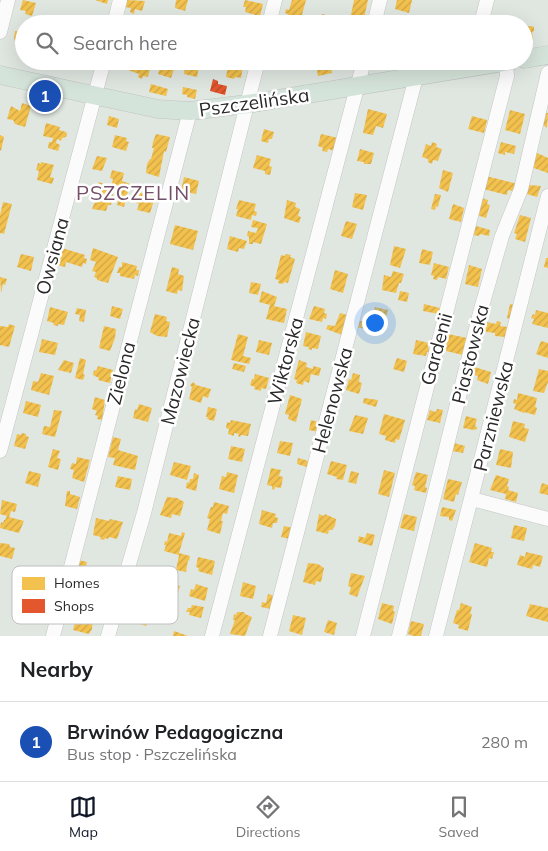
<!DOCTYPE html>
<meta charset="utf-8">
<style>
body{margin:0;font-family:Mulish,sans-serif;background:#f6f6f6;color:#202124}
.you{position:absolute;left:374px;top:322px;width:18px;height:18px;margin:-12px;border:4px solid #fff;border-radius:50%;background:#1a73e8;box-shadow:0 0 0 8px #1a73e833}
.badge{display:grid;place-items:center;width:32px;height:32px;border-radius:50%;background:#111827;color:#fff;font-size:16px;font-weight:700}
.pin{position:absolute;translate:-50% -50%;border:2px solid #fff;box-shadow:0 1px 5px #0006}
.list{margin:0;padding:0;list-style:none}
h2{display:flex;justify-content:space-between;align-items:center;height:65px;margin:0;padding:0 20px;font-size:21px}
h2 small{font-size:16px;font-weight:400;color:#757577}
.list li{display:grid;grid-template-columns:32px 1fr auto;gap:15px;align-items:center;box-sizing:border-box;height:80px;padding:0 20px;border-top:1px solid #e0e0e0}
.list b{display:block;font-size:19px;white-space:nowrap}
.list p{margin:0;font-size:16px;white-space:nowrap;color:#757577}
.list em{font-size:16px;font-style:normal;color:#757577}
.icon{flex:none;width:28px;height:28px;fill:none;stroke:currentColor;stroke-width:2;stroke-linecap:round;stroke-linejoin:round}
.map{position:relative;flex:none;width:548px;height:636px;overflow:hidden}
.search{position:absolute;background:#fff;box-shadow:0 5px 20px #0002;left:15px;right:15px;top:15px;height:55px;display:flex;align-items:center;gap:12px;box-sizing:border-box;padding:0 18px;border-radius:28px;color:#757577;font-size:19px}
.sheet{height:145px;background:#fff}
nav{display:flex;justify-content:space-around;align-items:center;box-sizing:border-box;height:70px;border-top:1px solid #e0e0e0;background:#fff;font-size:14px;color:#757577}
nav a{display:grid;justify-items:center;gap:2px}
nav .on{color:#111827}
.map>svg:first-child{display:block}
</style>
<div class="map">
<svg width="548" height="636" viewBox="0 0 548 636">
<defs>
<pattern id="homes-hatch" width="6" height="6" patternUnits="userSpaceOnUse" patternTransform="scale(1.25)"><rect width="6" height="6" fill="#f2c14e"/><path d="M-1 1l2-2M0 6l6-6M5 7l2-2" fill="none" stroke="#d0a644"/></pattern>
<pattern id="shops-hatch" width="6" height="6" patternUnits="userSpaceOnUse" patternTransform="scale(1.25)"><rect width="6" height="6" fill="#e4572e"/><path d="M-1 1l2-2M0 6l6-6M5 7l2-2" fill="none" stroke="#b94827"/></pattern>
</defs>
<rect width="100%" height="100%" fill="#e0e7e1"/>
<g fill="url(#homes-hatch)">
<path d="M23 0 36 3 32 16 25 14 26 11 20 10Z"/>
<path d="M95 0H108L107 4Z"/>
<path d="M127 0 145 1 142 11 135 9 134 14 130 12 131 8 125 7Z"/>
<path d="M176 0H188L185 11 175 8Z"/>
<path d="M245 0 263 4 260 16 245 12 246 7H243Z"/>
<path d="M292 0H306L300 22 287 18 288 14 285 13 286 9 289 10Z"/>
<path d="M354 0H368L364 18 351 15Z"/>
<path d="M397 0H412L409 13 395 9Z"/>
<path d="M322 14 330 16 328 24H306L308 17 321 20Z"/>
<path d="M220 15 232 17 231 24H218Z"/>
<path d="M85 18 94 20 93 24H84Z"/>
<path d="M531 26 534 27V31L532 32 533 39 524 40V27Z"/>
<path d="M15 31H24V47L17 45 18 41H15L14 38Z"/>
<path d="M131 61H141L151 64 148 77 143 76 142 79 138 77 139 74 128 70Z"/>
<path d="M186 61H200L197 77 184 74Z"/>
<path d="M202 61H217L216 68 201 64Z"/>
<path d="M229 61 238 62 237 64 243 65 241 78 235 77 234 79 226 77Z"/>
<path d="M162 62 175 66 171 78 158 74Z"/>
<path d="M330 62 332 73 318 76 316 64Z"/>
<path d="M151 84 168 89 166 96 149 92Z"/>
<path d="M183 87 197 90 195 99 187 97V95L182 94Z"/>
<path d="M22 103 31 106 25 127 15 124 13 120 7 119 11 106 20 111Z"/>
<path d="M368 109 387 114 383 128 376 126 373 135 363 133Z"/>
<path d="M510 110 525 114 520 134 505 130Z"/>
<path d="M545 113H548L547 128 542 124Z"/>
<path d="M109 116 119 119 117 128 107 125Z"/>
<path d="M472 116 487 120 484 133 468 129Z"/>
<path d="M46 123 60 127 59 130 66 132 67 134 66 137 62 138 61 141 57 139 56 143 60 145 58 151 48 148 49 142H52L53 138 43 136Z"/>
<path d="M264 129 274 132 272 139H269L268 143 261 141Z"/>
<path d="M156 134 170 137 166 152 164 151 159 177 146 173 147 164 150 159H151L154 148H152L153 142Z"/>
<path d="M321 134 338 138 335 151 328 149 327 152 322 151 323 148 318 146Z"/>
<path d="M0 135 4 137 1 151 0 150Z"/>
<path d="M115 135 127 138 126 141 129 142 126 151 112 147Z"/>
<path d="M432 142 437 144 436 147 442 149 438 161 433 160 432 164 428 162V159L422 157 426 144 431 146Z"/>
<path d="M501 142 516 146 514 154 505 152V155L498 153Z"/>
<path d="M360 149 374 153 371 164H364V162L357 161Z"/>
<path d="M535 152 548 158V173L531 167Z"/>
<path d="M257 155 271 159 269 166 272 167 270 175 265 174V171L253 168Z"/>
<path d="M97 156 107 158 102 171 92 169Z"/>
<path d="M41 162 54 165 50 177 54 178 52 184 37 180 39 171 36 170 38 163 41 164Z"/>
<path d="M112 170 124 173 122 181 130 184 124 207 117 205 121 190 114 188 111 205H108L106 211 92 209 97 196H99L100 192 96 191 99 182 111 187 113 179 110 178Z"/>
<path d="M443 170 453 173 448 192 439 188Z"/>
<path d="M486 176 518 184 516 192 508 190 507 195 483 189Z"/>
<path d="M184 177 199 181 196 194 181 191Z"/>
<path d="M529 185 541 186 537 197 527 194Z"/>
<path d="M139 192 155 197 150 213 137 210 139 204 136 203Z"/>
<path d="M355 193 367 195 363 210 352 207Z"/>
<path d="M435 194 441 195 438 207 436 206 435 210 431 209Z"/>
<path d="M482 198 488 200 487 204 490 205 486 218 477 215Z"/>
<path d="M239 200 256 204 254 211 257 212 256 216 252 215 251 220 236 216 238 209H236Z"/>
<path d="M287 200 296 203 295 207 300 209 298 216 301 217 299 223 284 218Z"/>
<path d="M3 202 12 204 4 234 0 233V215Z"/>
<path d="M453 204 464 208 461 222 449 219Z"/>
<path d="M520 215 531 218 525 242 515 239 517 234 514 233Z"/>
<path d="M253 220 267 224 261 244 253 242V244H249V237L247 236 248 231 256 233 258 228 251 227Z"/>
<path d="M346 221 357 224 352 239 341 236Z"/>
<path d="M175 225 198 231 193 250 170 244Z"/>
<path d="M476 226 490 230 489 236 480 234 479 236 473 235Z"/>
<path d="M230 236 247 241 244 249 239 248 238 252 227 249Z"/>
<path d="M394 246 406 249 400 268 390 265Z"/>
<path d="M62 248 85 255 84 258 87 259 86 264 83 263 82 267 66 262 65 267 57 265Z"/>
<path d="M93 248 118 257 108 283 97 280V278L94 277 96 272 92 271 96 262 90 260Z"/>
<path d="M422 249 433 252 430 265 419 263Z"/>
<path d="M21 254 34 257 31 271 17 267Z"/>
<path d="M286 254 291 255 290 257 295 259 288 283 284 282 283 284 278 283 279 280 275 279 281 255 285 256Z"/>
<path d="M546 258H548V268L544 267Z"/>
<path d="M122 262 137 266 136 270H139L138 276 135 275 134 279 120 276V273H117L119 267H122Z"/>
<path d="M434 263 449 267 446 279 438 277 437 280 433 279 434 276 431 275Z"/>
<path d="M469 265 482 269 478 287 465 284Z"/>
<path d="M172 267 179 269 178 274 184 276 182 291 178 290 177 294 166 291Z"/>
<path d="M335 270 348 274 343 293 330 289Z"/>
<path d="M393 271 404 274 401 283H399L396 293 382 290 384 275 391 277Z"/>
<path d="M0 277 7 279 5 285 3 284 1 293Z"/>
<path d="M251 282 261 284 258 295 249 293Z"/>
<path d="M262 291 277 297 274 306 287 309 284 323 266 319 270 305 259 302Z"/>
<path d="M400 291 409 293 407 302 398 300Z"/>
<path d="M424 304 440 308 439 314 423 311Z"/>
<path d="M510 304 515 305 511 320 507 318Z"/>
<path d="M112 306 123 309 120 319 110 316Z"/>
<path d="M314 306 325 309 324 313 327 314 326 319 323 318 322 322 309 319Z"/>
<path d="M50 307 68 312 64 325 58 324V326L53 325 54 323 47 321Z"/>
<path d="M375 307 388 310 385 322 380 321V323L372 319Z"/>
<path d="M77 308 86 310 84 322 79 321 80 315 75 314Z"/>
<path d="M536 310 548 313V328L532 324 534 319 531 318 533 314 535 315Z"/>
<path d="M340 313 347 315 345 336 326 329 328 325 335 326Z"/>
<path d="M155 314 167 317 166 321 170 322 167 337 157 336 150 332Z"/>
<path d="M356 320 367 322 366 329 355 327Z"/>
<path d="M482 321 496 324 497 321 501 322 500 326 508 327 506 337 495 336V333L480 331Z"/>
<path d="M9 324 15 326 9 347 0 345V326L8 327Z"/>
<path d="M104 326 116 329 115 338 110 351 99 348Z"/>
<path d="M306 332 321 336 318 349 312 348V350L308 349 309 347 303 346Z"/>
<path d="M238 334 248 337 243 356 251 358 249 364 231 360Z"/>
<path d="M448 334 467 338 463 355 446 351Z"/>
<path d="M42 339 58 343 55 355 39 352Z"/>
<path d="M259 340 272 343 269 355 256 352Z"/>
<path d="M416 340 429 343 428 348 430 349 429 352H427L426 356 413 354Z"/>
<path d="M541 341 548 343V358L536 354Z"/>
<path d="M80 358 86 360 83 374 85 375 83 380 75 378Z"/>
<path d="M397 358 407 361 404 372 393 369Z"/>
<path d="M64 360 74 363 71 373 58 370Z"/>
<path d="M299 360 307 363 306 367 313 369V366L321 368 319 376 311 374 309 383 304 381 303 385 296 383 297 380 294 379Z"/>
<path d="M234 363 246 366 244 372 232 369Z"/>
<path d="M98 366 113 370 110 383 98 380 99 378 93 375 94 370 96 371Z"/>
<path d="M471 366 491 372 488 384 477 380 478 376 469 374Z"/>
<path d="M539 369 548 371V382L544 393 533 391Z"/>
<path d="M41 373 54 376 49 395 31 390 33 381 38 382Z"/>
<path d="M353 373 360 375 359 382 362 383 359 394 346 390 349 379 351 380Z"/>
<path d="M255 374 269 378 266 389 261 388V391L254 389 255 387 250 385 252 379H254Z"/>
<path d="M193 382 196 385 211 389 208 398 203 396 201 403 189 399 192 387 190 385Z"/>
<path d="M518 393 537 398 535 407 537 408 535 415 524 412V413L514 409 516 404 513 403 514 399 517 400Z"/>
<path d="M290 395 302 399 296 422 288 419 289 415 285 414Z"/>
<path d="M95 397 105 400 102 420 97 419 98 416 95 415 97 411 92 409Z"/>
<path d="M364 398 378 400 376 407 363 403Z"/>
<path d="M26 401 41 405 38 417 23 413Z"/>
<path d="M139 404 152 408 148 422 133 418 135 409 137 410Z"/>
<path d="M208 407 217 409 214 421 207 419 208 417H206Z"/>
<path d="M437 409 443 410 440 423 427 420 430 410 436 412Z"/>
<path d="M54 410 62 411 55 437 42 434 44 426 50 427Z"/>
<path d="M384 414 405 420 399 440 396 439 395 443 385 440 386 436 379 434Z"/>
<path d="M355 415 368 418 363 434 349 431Z"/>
<path d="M466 416 477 419 475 426 477 427V429L474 430 463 428Z"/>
<path d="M231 420 251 424 248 436 241 435 240 437 238 436 239 434 234 433V436L228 434 229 429 226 428 227 422 230 423Z"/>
<path d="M311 420 322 423 319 432 309 430Z"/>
<path d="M513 421 525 424 524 428 529 429 525 442 509 437Z"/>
<path d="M22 433 26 434V436L29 437 25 449 14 446 17 434 21 435Z"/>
<path d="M113 437 121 439 118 450 138 456 135 470 113 465 115 458 108 457Z"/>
<path d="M280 441 293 443 290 456 277 453Z"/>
<path d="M454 443 465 446 463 453 452 451Z"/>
<path d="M231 446 245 449 242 462 228 459Z"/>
<path d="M53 449 60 451 57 458 61 459 58 470 48 467Z"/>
<path d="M500 449 513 452 511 468 496 465Z"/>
<path d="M77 457 90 460 84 482 72 478 74 470 70 469 72 463 76 464Z"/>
<path d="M298 458 312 462 310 468 297 464Z"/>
<path d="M331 461 347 465 343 480 336 479 337 477 327 474Z"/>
<path d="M174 462 191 466 187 480 170 475Z"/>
<path d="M271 468 281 470 279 476 283 477 281 488 275 487 274 490 272 489V486L267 485Z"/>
<path d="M384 470 395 473 389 497 378 494Z"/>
<path d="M29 471 41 474 38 487 25 483Z"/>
<path d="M351 471 359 473 356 484 348 482Z"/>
<path d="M227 472 238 475 234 493 219 489 222 476 226 477Z"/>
<path d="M416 472 428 475 425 487 427 488 426 493 414 490 415 486 412 485Z"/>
<path d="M194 473 199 475 196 491 186 488 187 482 189 483 190 479H193Z"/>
<path d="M496 475 509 479 507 486 509 487 508 490 518 493 516 502 505 499 506 494 490 490Z"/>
<path d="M118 476 132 479 130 490 115 487Z"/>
<path d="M448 479 462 482 458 495 456 494 454 502 443 499Z"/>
<path d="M542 483 548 485V495L539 493Z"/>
<path d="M67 491H70V494L80 497 77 509 65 506Z"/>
<path d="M167 497 177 498 184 502 180 516 172 514 171 518 160 515Z"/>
<path d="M2 500 17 504 15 512 11 511 9 517 24 521 19 533 0 528 1 522 3 523 4 520H5L7 516 0 514Z"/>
<path d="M214 502 229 506 227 514 223 513 221 521H223L220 534 207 530 210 519 207 518 211 507H213Z"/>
<path d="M442 507 456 510 452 521 449 520V517L440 516Z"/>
<path d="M262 510 276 514 275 517 278 518 277 523H273L272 528 259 524Z"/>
<path d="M319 514 324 516 325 514 336 519 335 526 332 530H329L328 534 316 531Z"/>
<path d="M404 514 417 517 414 531 400 528Z"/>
<path d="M96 518 109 521 110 519 123 522 117 539 109 537 108 539 105 538 104 540 100 539 101 537 93 535Z"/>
<path d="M514 525 527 528 524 541 511 538Z"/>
<path d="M284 526 293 528 290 539 281 537Z"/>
<path d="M182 532 185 533 179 553 190 556 189 561 188 560 186 572 176 570 179 555 164 551 166 545H164L165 541 167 542 169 533 181 536Z"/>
<path d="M367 533 375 535 372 546 358 542 359 536 365 538Z"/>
<path d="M0 543 9 544 10 547 15 548 12 559 0 556Z"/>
<path d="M475 543 492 548 491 552H494L492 559 489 558 487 567 469 562Z"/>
<path d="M526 552 543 556 540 567 533 565 532 569 517 565 520 555 525 557Z"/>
<path d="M198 557 215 561 212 575 198 571 199 568 196 567Z"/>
<path d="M78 560 87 562 81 584 73 582Z"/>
<path d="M308 563 318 564 324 568 321 582 316 581 315 585 303 582Z"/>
<path d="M351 573 365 576 357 597 349 594 351 587 348 586Z"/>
<path d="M153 582 171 587 172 583 180 586 177 597 169 595 166 605 157 603 159 598 156 593 150 592Z"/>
<path d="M243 582 256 586 253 599 240 596Z"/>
<path d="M196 584 208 588 205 601 189 596 191 589 194 590Z"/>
<path d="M268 594 275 596 271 609 261 607 262 602 266 603Z"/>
<path d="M140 598 153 604 152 609 150 608 148 616H150L146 626 135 622V617L133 616 137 607 135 604 136 600Z"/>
<path d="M382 603 394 606 393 611 395 612 392 624 378 619Z"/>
<path d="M461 603 472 607 470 614H472L468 631 458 628 459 625 453 623 457 610H459Z"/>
<path d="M530 604 548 608V622L526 616Z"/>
<path d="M192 605 204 607 201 618 189 615 190 612H186L188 608H191Z"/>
<path d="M237 612H244L245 614 252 617 245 636 230 634 235 620H233L234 614 236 615Z"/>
<path d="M85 613 93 617 92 629 89 634 73 630 75 622 78 623 80 614 84 615Z"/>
<path d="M293 615 306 618 302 635 289 631Z"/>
<path d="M328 620 337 623 334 635 324 632Z"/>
<path d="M411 621 424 624 421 636H413L408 634Z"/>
<path d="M174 631 188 636H173Z"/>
</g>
<path fill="url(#shops-hatch)" d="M213 79 218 81V84L227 86 225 95 210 91Z"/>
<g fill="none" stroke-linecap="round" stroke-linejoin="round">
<defs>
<g id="minor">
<path d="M114 24 120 0"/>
<path d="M269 24 275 0"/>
<path d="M374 24 380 0"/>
<path d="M481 24 487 0"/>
<path d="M0 32 8 0"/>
<path d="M0 451 104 61"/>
<path d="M472 499 548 519"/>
<path d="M53 636 190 111"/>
<path d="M108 636 144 513 258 61"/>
<path d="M212 636 364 61"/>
<path d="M270 636 416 77"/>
<path d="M363 636 507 76 506 62"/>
<path d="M399 636 480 313 502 236 521 189 548 73"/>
<path d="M436 636 548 196"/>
</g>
<g id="major">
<path d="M524 59 548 55"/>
<path d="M0 75 158 109 190 111 247 104 510 61"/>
</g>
</defs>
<use href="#minor" stroke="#c4c5c4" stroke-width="15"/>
<use href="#major" stroke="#c1c3c2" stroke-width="19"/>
<use href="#minor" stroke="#fafbfa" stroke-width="14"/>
<use href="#major" stroke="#d5e4da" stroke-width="18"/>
</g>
<g text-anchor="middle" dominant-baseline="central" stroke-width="5" stroke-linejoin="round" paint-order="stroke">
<g font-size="19" fill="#292929" stroke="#fff">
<text transform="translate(254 102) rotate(-8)">Pszczelińska</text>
<text transform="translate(52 256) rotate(-75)">Owsiana</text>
<text transform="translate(436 349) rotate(-75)">Gardenii</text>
<text transform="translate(470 354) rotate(-76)">Piastowska</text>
<text transform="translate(285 361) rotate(-75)">Wiktorska</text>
<text transform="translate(180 371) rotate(-76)">Mazowiecka</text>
<text transform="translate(121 373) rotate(-76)">Zielona</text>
<text transform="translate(332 400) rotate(-75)">Helenowska</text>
<text transform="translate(493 416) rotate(-76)">Parzniewska</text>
</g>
<g font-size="20" letter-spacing="1" fill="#754f67" stroke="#fff">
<text x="133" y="192">PSZCZELIN</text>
</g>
</g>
<rect x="12" y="566" width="166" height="58" rx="8" fill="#fff" stroke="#bfbfbf" stroke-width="1"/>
<rect x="22" y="577" width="23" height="13" fill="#f2c14e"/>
<rect x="22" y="599" width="23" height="14" fill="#e4572e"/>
<g font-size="14" fill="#292929">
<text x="54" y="588">Homes</text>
<text x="54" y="611">Shops</text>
</g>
</svg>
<div class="you"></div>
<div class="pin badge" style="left:45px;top:96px;background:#1a4fb4">1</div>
<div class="search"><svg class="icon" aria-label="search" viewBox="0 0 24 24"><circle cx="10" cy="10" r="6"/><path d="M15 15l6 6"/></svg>Search here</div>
</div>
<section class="sheet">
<h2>Nearby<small></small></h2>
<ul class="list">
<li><span class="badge" style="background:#1a4fb4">1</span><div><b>Brwinów Pedagogiczna</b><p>Bus stop · Pszczelińska</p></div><em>280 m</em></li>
</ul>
</section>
<nav>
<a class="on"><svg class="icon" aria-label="map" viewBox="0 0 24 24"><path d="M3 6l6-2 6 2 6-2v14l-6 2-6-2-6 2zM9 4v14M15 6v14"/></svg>Map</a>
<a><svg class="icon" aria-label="directions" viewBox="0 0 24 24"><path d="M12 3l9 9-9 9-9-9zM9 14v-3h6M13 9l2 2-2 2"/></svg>Directions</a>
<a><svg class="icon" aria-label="saved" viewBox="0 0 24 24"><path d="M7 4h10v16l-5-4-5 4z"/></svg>Saved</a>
</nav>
